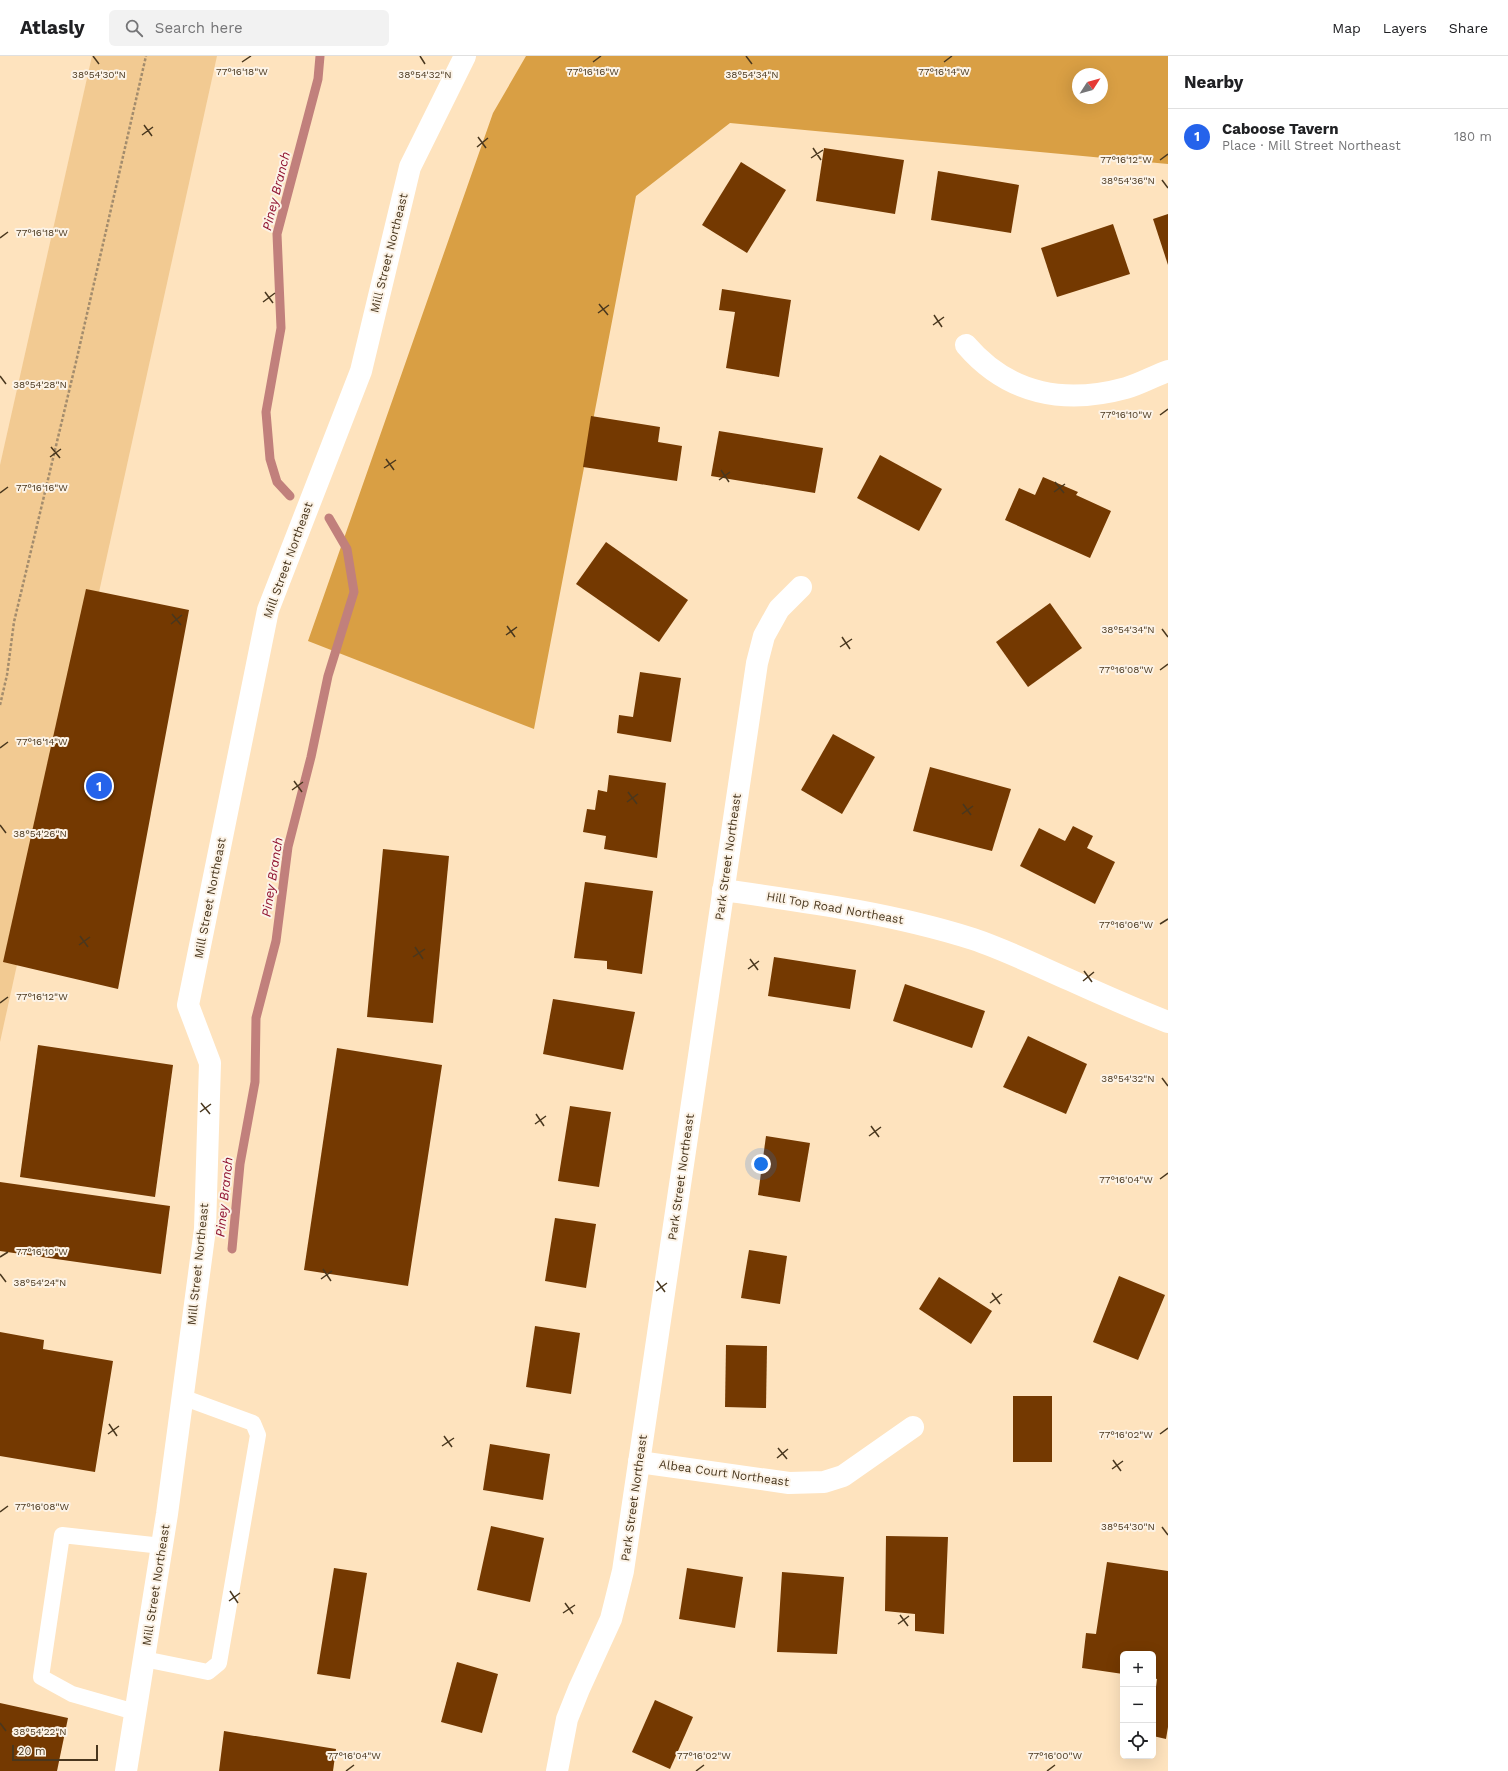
<!DOCTYPE html>
<meta charset="utf-8">
<style>
body{margin:0;font-family:"Work Sans",sans-serif;background:#f2f2f2;color:#202124}
.controls{position:absolute;right:12px;bottom:12px;display:grid;overflow:hidden;border-radius:6px;box-shadow:0 4px 16px #0002}
.controls button{width:36px;height:36px;display:grid;place-items:center;padding:0;border:0;border-bottom:1px solid #e0e0e0;background:#fff;color:#202124;font:20px sans-serif}
.compass{position:absolute;left:1072px;top:12px;width:36px;height:36px;border-radius:50%;background:#fff;box-shadow:0 4px 16px #0002;rotate:54deg}
.scale{position:absolute;left:12px;bottom:10px;width:86px;box-sizing:border-box;padding-left:4px;border:2px solid #49371e;border-top:0;font-size:11px;line-height:14px;white-space:nowrap;color:#49371e;-webkit-text-stroke:3px #fcf3e7;paint-order:stroke}
.you{position:absolute;left:761px;top:1108px;width:14px;height:14px;margin:-10px;border:3px solid #fff;border-radius:50%;background:#1a73e8;box-shadow:0 0 0 6px #1a73e833}
.badge{display:grid;place-items:center;width:26px;height:26px;border-radius:50%;background:#2563eb;color:#fff;font-size:13px;font-weight:700}
.pin{position:absolute;translate:-50% -50%;border:2px solid #fff;box-shadow:0 1px 4px #0006}
.list{margin:0;padding:0;list-style:none}
h2{display:flex;justify-content:space-between;align-items:center;height:52px;margin:0;padding:0 16px;font-size:17px}
h2 small{font-size:13px;font-weight:400;color:#757577}
.list li{display:grid;grid-template-columns:26px 1fr auto;gap:12px;align-items:center;box-sizing:border-box;height:56px;padding:0 16px;border-top:1px solid #e0e0e0}
.list b{display:block;font-size:15px;white-space:nowrap}
.list p{margin:0;font-size:13px;white-space:nowrap;color:#757577}
.list em{font-size:13px;font-style:normal;color:#757577}
.icon{flex:none;width:22px;height:22px;fill:none;stroke:currentColor;stroke-width:2;stroke-linecap:round;stroke-linejoin:round}
.map{position:relative;flex:none;width:1168px;height:1715px;overflow:hidden}
header{display:flex;align-items:center;gap:24px;box-sizing:border-box;height:56px;padding:0 20px;background:#fff;border-bottom:1px solid #e0e0e0}
header strong{font-size:19px}
nav{display:flex;gap:22px;margin-inline-start:auto;font-size:14px}
.search{width:280px;height:36px;background:#f2f2f2;display:flex;align-items:center;gap:10px;box-sizing:border-box;padding:0 14px;border-radius:6px;color:#757577;font-size:15px}
main{display:flex}
aside{flex:1;background:#fff}
.map>svg:first-child{display:block}
</style>
<header>
<strong>Atlasly</strong>
<div class="search"><svg class="icon" aria-label="search" viewBox="0 0 24 24"><circle cx="10" cy="10" r="6"/><path d="M15 15l6 6"/></svg>Search here</div>
<nav><a>Map</a><a>Layers</a><a>Share</a></nav>
</header>
<main>
<div class="map">
<svg width="1168" height="1715" viewBox="0 0 1168 1715">
<rect width="100%" height="100%" fill="#fee3be"/>
<path fill="#f2ca92" d="M92 0H217L0 986V409Z"/>
<path fill="#d99f44" fill-rule="evenodd" d="M526 0H1168V108L730 67 636 140 534 673 308 585 493 57ZM1078 18H1102V42H1078Z"/>
<g fill="none" stroke-linecap="round" stroke-linejoin="round">
<g stroke="#c1807c" stroke-width="9">
<path d="M290 440 277 426 270 403 266 356 281 272 277 178 318 23 320 0"/>
<path d="M232 1193 240 1108 255 1026 256 962 276 885 288 791 311 701 328 620 354 536 347 493 329 462"/>
</g>
</g>
<g fill="#743901">
<path d="M824 92 904 104 895 158 816 145Z"/>
<path d="M741 106 786 134 747 197 702 169Z"/>
<path d="M938 115 1019 129 1011 177 931 164Z"/>
<path d="M1168 158V209L1153 163Z"/>
<path d="M1113 168 1130 218 1057 241 1041 192Z"/>
<path d="M722 233 791 244 779 321 726 312 735 256 719 254Z"/>
<path d="M591 360 660 371 658 386 682 390 677 425 583 411Z"/>
<path d="M719 375 823 392 815 437 711 420Z"/>
<path d="M880 399 942 433 919 475 857 442Z"/>
<path d="M1043 421 1078 436 1076 439 1111 455 1090 502 1005 464 1019 432 1035 439Z"/>
<path d="M606 486 688 544 659 586 576 528Z"/>
<path d="M86 533 189 554 118 933 3 906Z"/>
<path d="M1050 547 1082 592 1028 631 996 586Z"/>
<path d="M640 616 681 622 671 686 617 677 619 659 633 661Z"/>
<path d="M833 678 875 701 842 758 801 734Z"/>
<path d="M930 711 1011 733 992 795 913 775Z"/>
<path d="M609 719 666 727 657 802 604 793 606 780 583 776 587 753 595 754 598 734 607 736Z"/>
<path d="M1073 770 1093 780 1087 792 1115 806 1095 848 1020 810 1039 772 1065 785Z"/>
<path d="M383 793 449 800 433 967 367 961Z"/>
<path d="M585 826 653 835 642 918 607 913V905L574 902Z"/>
<path d="M774 901 856 914 850 953 768 940Z"/>
<path d="M905 928 985 955 972 992 893 965Z"/>
<path d="M553 943 635 956 623 1014 543 998Z"/>
<path d="M1028 980 1087 1008 1066 1058 1003 1031Z"/>
<path d="M38 989 173 1009 155 1141 20 1121Z"/>
<path d="M337 992 442 1009 408 1230 304 1214Z"/>
<path d="M570 1050 611 1056 599 1131 558 1125Z"/>
<path d="M766 1080 810 1087 800 1146 758 1139Z"/>
<path d="M0 1126 170 1150 161 1218 0 1195Z"/>
<path d="M555 1162 596 1168 586 1232 545 1225Z"/>
<path d="M749 1194 787 1200 780 1248 741 1242Z"/>
<path d="M1119 1220 1165 1239 1138 1304 1093 1286Z"/>
<path d="M939 1221 992 1255 971 1288 919 1253Z"/>
<path d="M535 1270 580 1277 571 1338 526 1331Z"/>
<path d="M0 1276 44 1284 43 1293 113 1305 95 1416 0 1400Z"/>
<path d="M726 1289 767 1290 766 1352 725 1351Z"/>
<rect x="1013" y="1340" width="39" height="66"/>
<path d="M490 1388 550 1398 543 1444 483 1434Z"/>
<path d="M491 1470 544 1482 530 1546 477 1534Z"/>
<path d="M886 1480 948 1481 944 1578 915 1575V1558L885 1555Z"/>
<path d="M1107 1506 1168 1515V1671L1166 1683 1153 1680V1647H1154L1157 1623 1153 1622V1598H1123V1618L1082 1612 1086 1577 1096 1578Z"/>
<path d="M334 1512 367 1517 350 1623 317 1618Z"/>
<path d="M687 1512 743 1521 735 1572 679 1563Z"/>
<path d="M782 1516 844 1521 837 1598 777 1596Z"/>
<path d="M457 1606 498 1618 482 1677 441 1666Z"/>
<path d="M655 1644 693 1661 670 1713 632 1696Z"/>
<path d="M0 1647 68 1662 57 1715H0Z"/>
<path d="M224 1675 336 1693 333 1715H219Z"/>
</g>
<g fill="none" stroke-linecap="round" stroke-linejoin="round">
<path stroke="#a38c6d" stroke-width="2.5" stroke-dasharray="3 2" stroke-linecap="butt" d="M0 649 7 619 14 566 76 306 146 0"/>
<g stroke="#fff" stroke-width="16">
<path d="M144 1603 208 1616 219 1607 258 1379 253 1367 182 1341"/>
<path d="M135 1656 72 1638 41 1621 62 1479 162 1490"/>
</g>
<g stroke="#fff" stroke-width="22">
<path d="M966 289C1008 338 1064 349 1126 332 1140 328 1154 320 1168 315"/>
<path d="M723 834C807 846 891 857 973 883 1006 894 1038 910 1070 924 1103 939 1135 953 1168 966"/>
<path d="M639 1406 789 1427 824 1426 843 1420 913 1371"/>
<path d="M126 1715 167 1458 205 1173 210 1007 188 949 268 554 361 315 410 111 465 0"/>
<path d="M557 1715 567 1663 579 1633 611 1563 623 1515 757 607 764 580 779 553 801 531"/>
</g>
</g>
<path fill="none" stroke="#49371e" stroke-width="1.5" d="M93 0 99 8M420 0 425 8M746 0 752 8M242 6 251 0M593 6 601 0M944 6 952 0M144 69 152 80M142 79 153 71M478 81 486 92M477 91 488 82M813 92 821 104M811 102 823 94M1160 104 1168 98M1162 124 1168 132M0 182 8 176M265 236 273 247M263 246 275 237M599 248 608 259M598 257 609 249M934 259 942 271M933 269 944 261M0 320 6 328M1160 359 1168 353M51 391 60 402M50 401 61 393M386 403 394 414M384 412 396 404M721 414 729 426M719 424 730 416M1055 426 1064 437M1054 436 1065 428M0 437 8 431M172 558 181 569M171 568 182 559M507 570 515 581M1162 573 1168 581M506 579 517 571M842 581 850 593M840 591 852 583M1160 614 1168 608M0 692 8 686M294 725 302 736M292 734 303 726M628 736 637 748M627 746 638 738M963 748 971 759M962 758 973 750M0 769 6 777M1160 868 1168 863M80 880 88 891M79 889 90 881M415 891 423 903M413 901 425 893M750 903 758 914M748 913 759 905M1084 915 1092 926M1083 925 1094 916M0 947 8 941M1162 1022 1168 1030M201 1047 210 1058M200 1056 211 1048M536 1058 544 1070M535 1068 546 1060M871 1070 879 1081M869 1080 881 1071M1160 1123 1168 1117M0 1201 8 1196M323 1213 331 1225M0 1218 6 1226M321 1223 332 1215M657 1225 665 1236M656 1235 667 1227M992 1237 1000 1248M990 1247 1002 1238M109 1368 117 1380M108 1378 119 1370M1160 1378 1168 1372M444 1380 452 1391M442 1390 454 1382M778 1392 787 1403M777 1402 788 1393M1113 1404 1121 1415M1112 1413 1123 1405M0 1456 8 1450M1162 1471 1168 1479M230 1535 238 1547M229 1545 240 1537M565 1547 573 1558M563 1557 575 1549M900 1559 908 1570M898 1568 909 1560M0 1667 6 1675M346 1715 354 1709M696 1715 704 1709M1047 1715 1055 1709"/>
<g text-anchor="middle" dominant-baseline="central" stroke-width="4" stroke-linejoin="round" paint-order="stroke">
<g font-size="12" fill="#49371e" stroke="#fcf3e7">
<text transform="translate(389 197) rotate(-76)">Mill Street Northeast</text>
<text transform="translate(288 504) rotate(-70)">Mill Street Northeast</text>
<text transform="translate(728 801) rotate(-82)">Park Street Northeast</text>
<text transform="translate(210 842) rotate(-79)">Mill Street Northeast</text>
<text transform="translate(835 852) rotate(10)">Hill Top Road Northeast</text>
<text transform="translate(681 1121) rotate(-82)">Park Street Northeast</text>
<text transform="translate(198 1208) rotate(-84)">Mill Street Northeast</text>
<text transform="translate(724 1417) rotate(8)">Albea Court Northeast</text>
<text transform="translate(634 1442) rotate(-82)">Park Street Northeast</text>
<text transform="translate(156 1529) rotate(-81)">Mill Street Northeast</text>
</g>
<g font-size="13" font-style="italic" fill="#901230" stroke="#fcf3e7">
<text transform="translate(276 135) rotate(-76)">Piney Branch</text>
<text transform="translate(272 821) rotate(-81)">Piney Branch</text>
<text transform="translate(224 1141) rotate(-84)">Piney Branch</text>
</g>
</g>
<g font-size="10" text-anchor="middle" fill="#49371e" stroke="#fcf3e7" stroke-width="4" stroke-linejoin="round" paint-order="stroke">
<text x="944" y="19">77°16'14"W</text>
<text x="242" y="19">77°16'18"W</text>
<text x="593" y="19">77°16'16"W</text>
<text x="99" y="22">38°54'30"N</text>
<text x="425" y="22">38°54'32"N</text>
<text x="752" y="22">38°54'34"N</text>
<text x="1126" y="107">77°16'12"W</text>
<text x="1128" y="128">38°54'36"N</text>
<text x="42" y="180">77°16'18"W</text>
<text x="40" y="332">38°54'28"N</text>
<text x="1126" y="362">77°16'10"W</text>
<text x="42" y="435">77°16'16"W</text>
<text x="1128" y="577">38°54'34"N</text>
<text x="1126" y="617">77°16'08"W</text>
<text x="42" y="689">77°16'14"W</text>
<text x="40" y="781">38°54'26"N</text>
<text x="1126" y="872">77°16'06"W</text>
<text x="42" y="944">77°16'12"W</text>
<text x="1128" y="1026">38°54'32"N</text>
<text x="1126" y="1127">77°16'04"W</text>
<text x="42" y="1199">77°16'10"W</text>
<text x="40" y="1230">38°54'24"N</text>
<text x="1126" y="1382">77°16'02"W</text>
<text x="42" y="1454">77°16'08"W</text>
<text x="1128" y="1474">38°54'30"N</text>
<text x="40" y="1679">38°54'22"N</text>
<text x="354" y="1703">77°16'04"W</text>
<text x="704" y="1703">77°16'02"W</text>
<text x="1055" y="1703">77°16'00"W</text>
</g>
</svg>
<div class="controls">
<button>+</button>
<button>−</button>
<button><svg class="icon" aria-label="locate" viewBox="0 0 24 24"><circle cx="12" cy="12" r="6"/><path d="M12 2v4M12 18v4M2 12h4M18 12h4"/></svg></button>
</div>
<svg class="compass" viewBox="-18 -18 36 36"><path d="M0-13l5 13h-10z" fill="#e53935"/><path d="M0 13l5-13h-10z" fill="#757577"/></svg>
<div class="scale">20 m</div>
<div class="you"></div>
<div class="pin badge" style="left:99px;top:730px">1</div>
</div>
<aside>
<h2>Nearby<small></small></h2>
<ul class="list">
<li><span class="badge">1</span><div><b>Caboose Tavern</b><p>Place · Mill Street Northeast</p></div><em>180 m</em></li>
</ul>
</aside>
</main>
